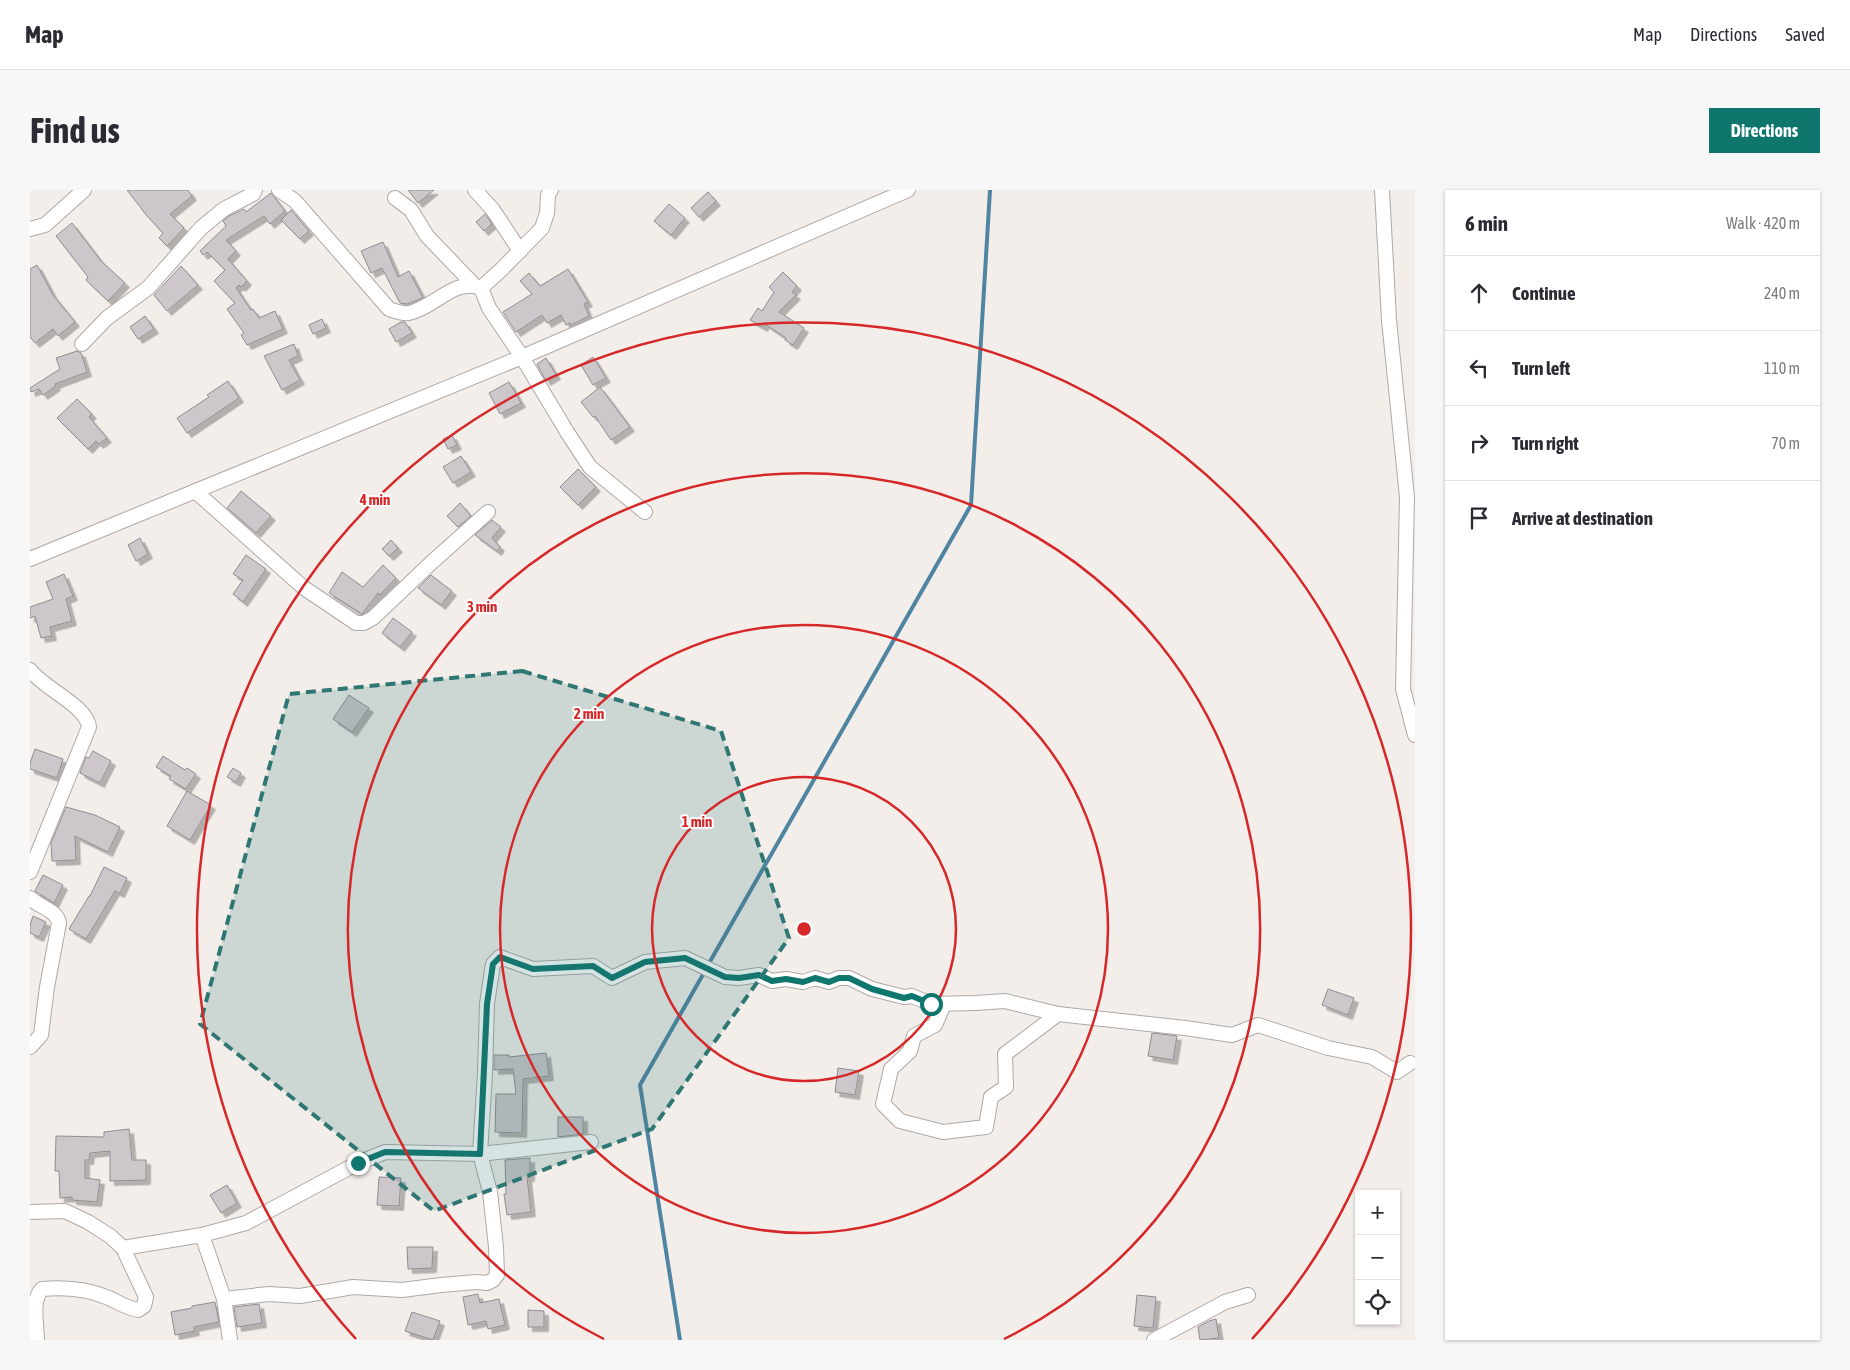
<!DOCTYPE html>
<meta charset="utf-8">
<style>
body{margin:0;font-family:"Asap Condensed",sans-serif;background:#f7f7f7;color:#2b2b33}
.controls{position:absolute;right:15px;bottom:15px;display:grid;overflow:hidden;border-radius:0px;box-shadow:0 1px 4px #0004}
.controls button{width:45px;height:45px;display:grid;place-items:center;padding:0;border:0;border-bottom:1px solid #e1e1e2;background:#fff;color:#2b2b33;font:25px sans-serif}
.stop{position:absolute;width:15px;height:15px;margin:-11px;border:4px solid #0f766e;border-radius:50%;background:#fff}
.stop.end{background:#0f766e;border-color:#fff;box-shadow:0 1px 5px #0008}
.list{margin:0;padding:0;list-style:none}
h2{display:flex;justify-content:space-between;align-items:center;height:65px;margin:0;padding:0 20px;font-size:21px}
h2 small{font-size:16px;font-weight:400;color:#7c7c81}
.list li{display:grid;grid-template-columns:32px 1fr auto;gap:15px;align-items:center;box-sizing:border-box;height:75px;padding:0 20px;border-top:1px solid #e1e1e2}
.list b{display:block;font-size:19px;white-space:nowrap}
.list em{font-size:16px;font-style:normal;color:#7c7c81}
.icon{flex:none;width:28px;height:28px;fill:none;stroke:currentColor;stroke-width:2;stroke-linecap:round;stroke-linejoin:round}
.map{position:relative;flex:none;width:1385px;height:1150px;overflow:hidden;border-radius:0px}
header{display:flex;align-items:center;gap:30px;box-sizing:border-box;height:70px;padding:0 25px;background:#fff;border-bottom:1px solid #e1e1e2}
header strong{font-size:24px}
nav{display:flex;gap:28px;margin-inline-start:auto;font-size:18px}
.intro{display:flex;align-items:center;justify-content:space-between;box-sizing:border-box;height:120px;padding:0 30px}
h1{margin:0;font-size:35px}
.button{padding:12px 22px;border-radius:0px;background:#0f766e;color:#fff;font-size:18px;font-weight:700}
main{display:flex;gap:30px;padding:0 30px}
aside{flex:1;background:#fff;border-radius:0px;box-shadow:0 1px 4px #0004}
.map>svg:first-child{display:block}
</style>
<header>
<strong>Map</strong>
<nav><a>Map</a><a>Directions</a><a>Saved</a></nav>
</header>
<div class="intro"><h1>Find us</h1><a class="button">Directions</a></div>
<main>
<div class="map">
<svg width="1385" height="1150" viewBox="0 0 1385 1150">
<defs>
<filter id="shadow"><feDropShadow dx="4.5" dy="4.5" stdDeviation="0" flood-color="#0004"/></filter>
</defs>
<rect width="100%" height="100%" fill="#f4eeeb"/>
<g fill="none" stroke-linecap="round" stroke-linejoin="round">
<g stroke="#4f84a3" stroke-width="4">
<path d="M678 775 941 315 960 0"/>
<path d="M650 1150 610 895 675 781"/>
</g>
</g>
<g fill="#cdc7cb" stroke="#918c8f" filter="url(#shadow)">
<path d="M97 0H158L162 6 140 24 154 38 137 56 129 48 133 43 117 26Z"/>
<path d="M378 0H404L388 13Z"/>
<path d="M678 2 686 11 669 27 661 18Z"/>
<path d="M241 3 255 21 240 34 234 26 196 50 206 61 198 69 217 91 211 97 209 95 206 98 221 120 223 119 229 128 245 121 253 139 217 155 211 145 214 143 197 119 205 113 184 91 195 80 177 62 173 65 170 61 196 36 193 31 199 26 214 19 216 22Z"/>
<path d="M639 14 655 28 641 45 624 31Z"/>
<path d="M261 20 279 41 270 49 251 30Z"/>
<path d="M455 24 462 34 454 41 446 32Z"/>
<path d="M42 33 71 71 95 93 78 111 56 90 58 87 26 46Z"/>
<path d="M353 52 368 87 379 81 393 108 377 114 370 113 352 78 341 83 331 61Z"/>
<path d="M7 75 23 105 45 132 28 146 23 139 5 153 0 147V79Z"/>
<path d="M151 76 168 95 137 121 124 105Z"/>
<path d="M538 79 558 112 554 114 559 126 541 135 540 133 536 135 531 125 517 133 512 125 486 142 473 122 502 104 490 91 499 83 510 96Z"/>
<path d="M753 82 767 96 762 102 766 105 749 122 774 138 763 155 755 150 756 148 735 134 733 137 720 130 728 118 732 121 744 102 739 97Z"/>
<path d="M115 126 124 139 108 149 100 137Z"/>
<path d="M292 129 296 138 283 144 279 135Z"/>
<path d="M371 132H375L382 143 366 152 359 139Z"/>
<path d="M264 154 268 166 259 170 270 190 252 200 234 166Z"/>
<path d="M47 161 51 163 57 182 25 194 26 196 13 205 9 199 1 202 0 198 30 179 26 168Z"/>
<path d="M563 167 576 188 563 195 551 175Z"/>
<path d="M516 168 526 185 516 191 507 174Z"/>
<path d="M198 191 209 208 157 243 147 228 179 207 177 205Z"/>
<path d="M479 192 491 213 470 224 459 203Z"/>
<path d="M570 197 600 237 581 250 565 226 563 227 551 212Z"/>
<path d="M47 209 62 224 59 227 77 248 69 254 66 251 58 259 27 228Z"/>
<path d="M422 245 427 255 418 259 413 249Z"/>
<path d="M431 266 441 282 423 293 413 277Z"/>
<path d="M548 279 566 297 548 315 530 297Z"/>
<path d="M211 301 241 326 226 343 197 318Z"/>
<path d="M430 313 441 326 428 337 417 326Z"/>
<path d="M462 330 471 337 462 348 470 357 467 361 445 345Z"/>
<path d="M110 348 118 364 106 371 98 355Z"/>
<path d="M361 350 368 358 359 366 352 359Z"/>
<path d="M216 365 236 379 213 412 203 404 213 390 203 384Z"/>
<path d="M353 375 366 388 350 405 348 403 332 424 299 403 312 382 333 397Z"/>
<path d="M34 384 43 406 36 409 42 431 20 437 22 446 11 448 5 426 0 428V417L23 409 16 392Z"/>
<path d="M401 385 422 401 411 415 388 398Z"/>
<path d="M363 428 382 442 370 457 352 443Z"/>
<path d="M319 505 339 518 322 542 303 529Z"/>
<path d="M5 559 33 569 27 588 0 579V573Z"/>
<path d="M63 561 81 571 70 593 50 583 56 567 59 568Z"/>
<path d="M133 566 155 580 157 578 166 584 156 599 139 589 141 586 126 577Z"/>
<path d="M203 578 211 583 206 592 197 587Z"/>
<path d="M157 601 181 615 160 650 137 636Z"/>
<path d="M36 617 65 625 90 637 78 662 45 646 46 670 22 671 21 653Z"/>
<path d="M74 677 97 688 90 703 85 701 56 749 39 739 59 706H60Z"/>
<path d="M13 685 33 695 24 713 5 701Z"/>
<path d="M3 726 16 732 9 747 0 743V735Z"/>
<path d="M1298 799 1324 808 1318 825 1292 815Z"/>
<path d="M1122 843 1147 846 1143 870 1118 866Z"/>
<path d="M516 863 519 886 493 889 492 943 465 942 466 904H486L483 879 464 880V865H479V867Z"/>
<path d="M808 878 829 881 825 905 805 902Z"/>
<path d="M528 927H553V944L528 947Z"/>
<path d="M99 939 102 970H116V990L80 991V961L60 963 59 970H55V988L70 990 67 1012 42 1010V1007L30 1008 29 981H25L26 946 74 947V942Z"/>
<path d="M500 968V987H497L501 1022 477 1025 474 1004H476L475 970Z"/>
<path d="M349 987 371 988 369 1016 347 1015Z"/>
<path d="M197 995 207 1013 191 1023 180 1005Z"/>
<path d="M377 1057H403L402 1078 378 1079Z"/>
<path d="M448 1104 450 1113 469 1109 475 1135 458 1139 456 1131 438 1135 433 1107Z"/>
<path d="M1107 1105 1126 1107 1123 1138 1104 1136Z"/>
<path d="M185 1112 189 1132 164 1137 165 1141 145 1145 141 1122 162 1118V1116Z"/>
<path d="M229 1114 232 1133 207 1137 204 1117Z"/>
<path d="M498 1120 514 1121V1137H498Z"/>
<path d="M382 1122 410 1131 403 1150 375 1141Z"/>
<path d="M1186 1129 1189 1148 1170 1150 1168 1137 1179 1131Z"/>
</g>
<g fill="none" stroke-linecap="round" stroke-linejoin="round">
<defs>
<g id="minor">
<path d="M249 0 265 11 359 119C365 121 373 124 379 123 404 118 425 87 451 98L459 118 492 167 537 242 560 277 615 322"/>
<path d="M445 0 463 20 490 61"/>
<path d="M1352 0 1359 130 1377 307 1373 499 1385 545"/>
<path d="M365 8 381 20 397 46 444 95"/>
<path d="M0 39 15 35 54 0"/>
<path d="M451 98 472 79 512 38 517 23 518 5 521 0"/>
<path d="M52 154 77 128 118 98 171 38 194 19 223 4 225 0"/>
<path d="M165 301 274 398 326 433H334L343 428 401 373 458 322"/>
<path d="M0 369 492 167 878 0"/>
<path d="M0 480C13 498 57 516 59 537L0 682"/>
<path d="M0 708C9 717 27 720 29 733L17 797 11 845 0 857"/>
<path d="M914 814 905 835 884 846 880 861 861 879 853 914 870 931 913 942 956 937 961 907 976 897 975 864 1028 824"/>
<path d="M561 952 450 964 455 883 457 814 463 774 470 767 503 779 563 776 582 788 615 772 655 768 695 787 709 788 729 785 742 791 756 789 773 792 785 788 799 792 809 788H819L842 799 874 807 882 806 901 814 945 813 975 811 1028 824 1155 838 1202 845 1228 835 1298 858 1342 867 1367 882 1380 873"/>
<path d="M0 1022 35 1021 58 1032 80 1046 93 1058 116 1107 114 1116 108 1120C97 1118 89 1113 79 1108 58 1099 34 1097 12 1099 1 1110 7 1135 7 1150"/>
<path d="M172 1045 194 1109"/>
<path d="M93 1058 172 1045 216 1033 328 973 355 962 450 964 460 1002 466 1057 467 1085 463 1090 457 1093 446 1092 411 1095 372 1100 323 1097 270 1106 239 1104 194 1109 200 1150"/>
<path d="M1124 1150 1195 1112 1218 1105"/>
</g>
</defs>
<use href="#minor" stroke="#aea9a7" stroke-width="16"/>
<use href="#minor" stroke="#fff" stroke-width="14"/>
</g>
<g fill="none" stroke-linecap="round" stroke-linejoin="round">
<path stroke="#0f766e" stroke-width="6" d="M328 973 355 962 450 964 457 814 463 774 470 767 503 779 563 776 582 788 615 772 655 768 695 787 709 788 729 785 742 791 756 789 773 792 785 788 799 792 809 788H819L842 799 874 808 882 806 901 814"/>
</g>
<path fill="#2e7772" fill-opacity="0.2" stroke="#2e7772" stroke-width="4" stroke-dasharray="10 6" stroke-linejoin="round" d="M492 481 691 541 759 748 622 939 404 1021 170 834 259 504Z"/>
<g fill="none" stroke="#d62828" stroke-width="2.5">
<circle cx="774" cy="739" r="152"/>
<circle cx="774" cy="739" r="304"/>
<path d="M574 1149A456 456 0 1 1 974 1149"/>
<path d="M326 1149A607 607 0 1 1 1222 1149"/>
</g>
<circle cx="774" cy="739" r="8" fill="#d62828" stroke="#fff" stroke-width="2.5"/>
<g font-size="15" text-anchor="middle" font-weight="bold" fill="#d62828" stroke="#fff" stroke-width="4" stroke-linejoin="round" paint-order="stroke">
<text x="345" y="315">4 min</text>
<text x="452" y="422">3 min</text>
<text x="559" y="529">2 min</text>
<text x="667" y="637">1 min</text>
</g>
</svg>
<div class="controls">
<button>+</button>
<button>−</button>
<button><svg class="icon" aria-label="locate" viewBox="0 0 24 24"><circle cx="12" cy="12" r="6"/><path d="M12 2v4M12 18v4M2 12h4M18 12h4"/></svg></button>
</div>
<div class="stop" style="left:901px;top:814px"></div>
<div class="stop end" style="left:328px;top:973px"></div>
</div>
<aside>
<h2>6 min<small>Walk · 420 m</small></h2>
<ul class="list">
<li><svg class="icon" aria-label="ahead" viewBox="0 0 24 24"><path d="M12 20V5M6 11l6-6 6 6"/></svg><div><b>Continue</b></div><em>240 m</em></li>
<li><svg class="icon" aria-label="left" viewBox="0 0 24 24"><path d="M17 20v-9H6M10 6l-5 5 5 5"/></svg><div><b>Turn left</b></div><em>110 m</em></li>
<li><svg class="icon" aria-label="right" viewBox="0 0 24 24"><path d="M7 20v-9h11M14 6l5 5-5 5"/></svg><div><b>Turn right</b></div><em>70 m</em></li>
<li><svg class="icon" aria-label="arrive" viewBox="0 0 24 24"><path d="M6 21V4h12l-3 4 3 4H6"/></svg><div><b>Arrive at destination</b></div></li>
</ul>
</aside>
</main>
